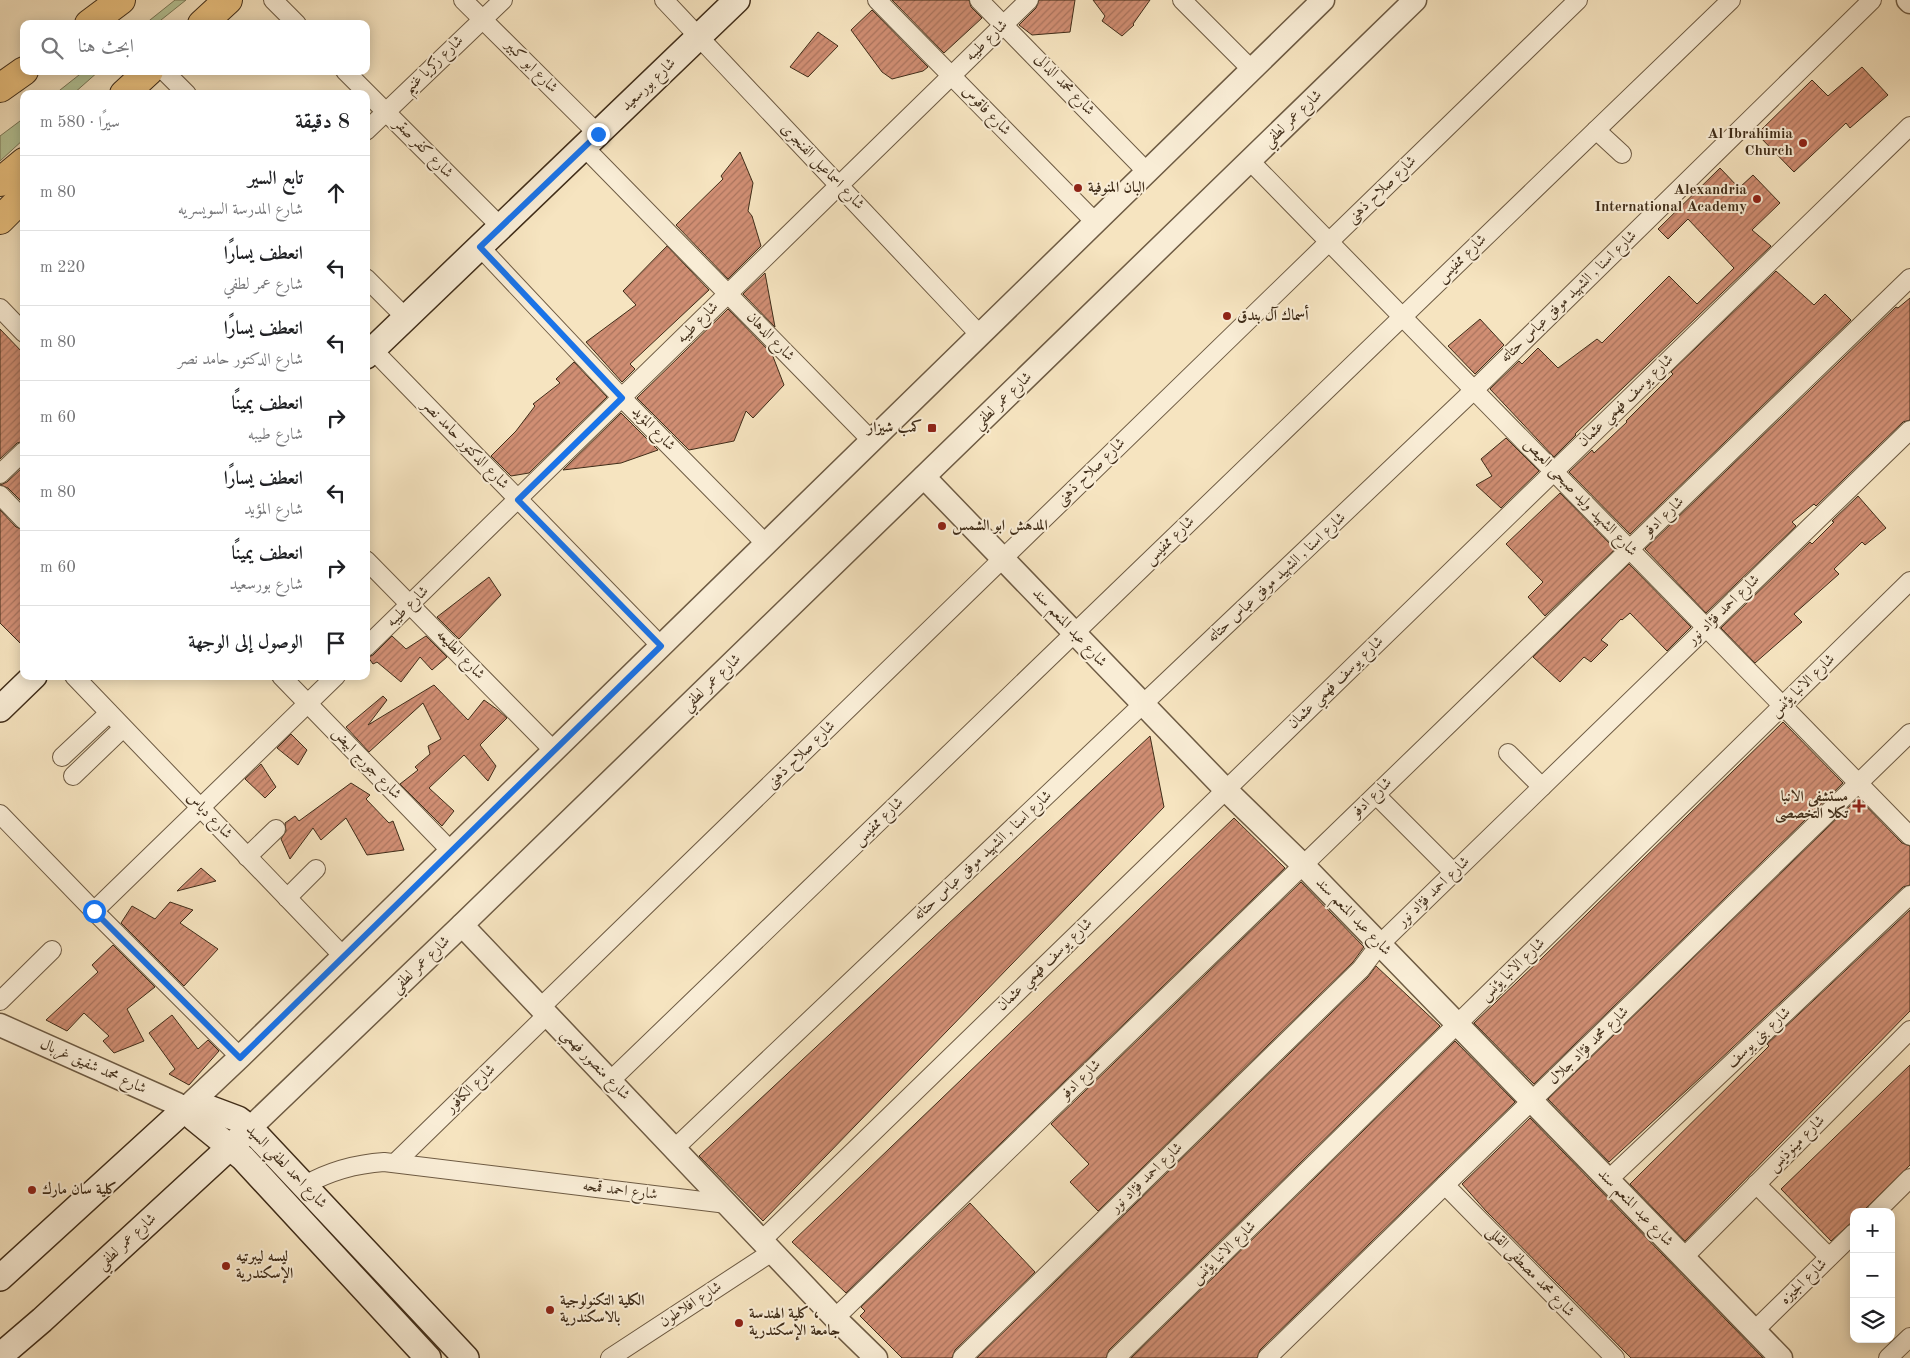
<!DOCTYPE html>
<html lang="ar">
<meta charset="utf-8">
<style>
body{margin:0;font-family:"Old Standard TT",Amiri,serif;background:#f6f6f6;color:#202124;direction:rtl}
.controls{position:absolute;right:15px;bottom:15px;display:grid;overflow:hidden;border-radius:10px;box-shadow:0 2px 12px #0003}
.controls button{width:45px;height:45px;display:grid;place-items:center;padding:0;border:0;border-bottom:1px solid #e0e0e0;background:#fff;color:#202124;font:25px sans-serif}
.stop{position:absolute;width:15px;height:15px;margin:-11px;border:4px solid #1a73e8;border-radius:50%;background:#fff}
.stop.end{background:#1a73e8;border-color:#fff;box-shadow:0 1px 5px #0008}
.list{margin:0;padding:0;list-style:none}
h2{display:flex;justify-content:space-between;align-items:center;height:65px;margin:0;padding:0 20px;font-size:21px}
h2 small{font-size:16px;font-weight:400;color:#757577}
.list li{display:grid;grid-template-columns:32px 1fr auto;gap:15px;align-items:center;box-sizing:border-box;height:75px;padding:0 20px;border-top:1px solid #e0e0e0}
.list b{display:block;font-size:19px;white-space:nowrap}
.list p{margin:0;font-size:16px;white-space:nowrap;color:#757577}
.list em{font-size:16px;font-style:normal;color:#757577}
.icon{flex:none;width:28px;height:28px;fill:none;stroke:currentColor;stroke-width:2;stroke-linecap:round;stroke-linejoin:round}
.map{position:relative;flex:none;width:1910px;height:1358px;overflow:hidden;direction:ltr}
.search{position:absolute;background:#fff;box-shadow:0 2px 12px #0003;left:20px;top:20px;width:350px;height:55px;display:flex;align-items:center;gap:12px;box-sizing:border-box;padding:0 18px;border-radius:10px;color:#757577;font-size:19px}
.panel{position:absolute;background:#fff;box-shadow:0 2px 12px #0003;left:20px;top:90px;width:350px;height:590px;border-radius:10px;direction:rtl}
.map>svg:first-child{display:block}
</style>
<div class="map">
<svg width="1910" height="1358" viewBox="0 0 1910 1358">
<defs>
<pattern id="building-hatch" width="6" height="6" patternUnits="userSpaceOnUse" patternTransform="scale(1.25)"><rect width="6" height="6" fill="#d08e73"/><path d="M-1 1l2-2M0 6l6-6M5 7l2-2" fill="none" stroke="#aa745e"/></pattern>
</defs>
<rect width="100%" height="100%" fill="#f6e4c0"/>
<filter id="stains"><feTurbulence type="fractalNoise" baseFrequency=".004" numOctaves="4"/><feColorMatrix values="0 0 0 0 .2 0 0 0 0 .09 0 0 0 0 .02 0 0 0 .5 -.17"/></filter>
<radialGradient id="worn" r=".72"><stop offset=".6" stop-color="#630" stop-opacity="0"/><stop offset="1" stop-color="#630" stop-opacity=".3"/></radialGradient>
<g fill="#b6c597" stroke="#7b7958">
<path d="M175 0H186L156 24H145Z"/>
<path d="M84 71H99L73 94H55Z"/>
<path d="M24 118V139L0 161V136Z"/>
</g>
<g fill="url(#building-hatch)" stroke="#402d19">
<path d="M892 0H969L971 7 982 18 944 53Z"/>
<path d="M1039 0H1075L1070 32 1032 35 1019 25 1036 8Z"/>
<path d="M1093 0H1150L1133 24 1134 25 1122 36 1102 21 1105 16Z"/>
<path d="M872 10 928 67 923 71 892 79 882 72 851 30Z"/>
<path d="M818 32 838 46 808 77 790 67Z"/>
<path d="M1862 67 1888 95 1850 128 1846 123 1794 172 1757 134 1812 80 1828 96Z"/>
<path d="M740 152 753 183 748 211 752 216 761 246 728 279 676 225 723 179 721 176Z"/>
<path d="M1720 168 1739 188 1753 175 1780 203 1752 230 1771 246 1575 434 1576 435 1554 457 1490 389 1519 361 1522 364 1538 348 1558 368 1597 339 1602 343 1669 276 1697 304 1734 268 1688 219 1668 239 1658 229Z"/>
<path d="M667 246 709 290 630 364 635 369 622 382 586 342 636 305 623 291Z"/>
<path d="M1776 271 1814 305 1825 294 1851 320 1630 534 1569 472 1592 450 1594 453 1627 422 1626 421 1673 374 1671 372Z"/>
<path d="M765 273 775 327 743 294Z"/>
<path d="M1910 298V420L1903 422 1816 506 1814 504 1792 522 1796 526 1706 613 1645 549 1896 307 1898 308Z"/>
<path d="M728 309 772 354 784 385 753 418 746 411 734 441 689 450 637 398Z"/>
<path d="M1480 319 1504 345 1475 374 1448 346Z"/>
<path d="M0 329 24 354V441L17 443 0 459Z"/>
<path d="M574 362 607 397 529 473 511 476 491 456 516 431 535 406 533 404 560 383 556 379Z"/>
<path d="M621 413 658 450 621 463 563 470Z"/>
<path d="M1506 438 1539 471 1501 508 1476 485 1492 476 1481 459Z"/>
<path d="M24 466V504L8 488 0 485 7 482Z"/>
<path d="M1560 493 1615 549 1545 616 1528 597 1543 582 1506 544Z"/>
<path d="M1858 496 1886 528 1865 545 1862 542 1834 569 1839 574 1794 614 1802 622 1755 663 1721 628 1810 542 1812 544 1834 522 1832 521Z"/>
<path d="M0 510 16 527 24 530V647L0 623Z"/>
<path d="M1629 564 1691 627 1667 651 1630 613 1622 620 1621 619 1601 640 1608 645 1591 662 1584 657 1560 682 1533 657Z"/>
<path d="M489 577 501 595 459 639 437 617Z"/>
<path d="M392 636 406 649 426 636 447 657 432 670 420 657 401 682 377 662 373 664 368 657 373 655Z"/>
<path d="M434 685 468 720 484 700 498 710 507 718 480 745 496 766 488 781 464 755 429 788 454 811 442 826 400 784 418 770 415 767 430 754 428 746 441 739 423 703 369 752 346 727 383 696 387 700 368 725Z"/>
<path d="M1783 722 1843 783 1534 1084 1474 1023 1540 960Z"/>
<path d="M291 734 307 750 298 765 277 748Z"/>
<path d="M1150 736 1164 807 763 1221 699 1156Z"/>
<path d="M261 764 276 787 265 798 245 779Z"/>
<path d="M351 783 370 795 366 799 389 823 393 821 404 850 367 855 346 818 321 840 313 828 290 859 281 839 286 831 285 823 295 816 299 821Z"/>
<path d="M1858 798 1902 843 1910 846V885L1903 887 1714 1065 1609 1162 1548 1099Z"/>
<path d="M1234 818 1285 868 846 1293 792 1242Z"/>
<path d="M201 868 216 881 177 891Z"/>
<path d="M1301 882 1364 947 1353 962 1098 1211 1070 1182 1089 1164 1051 1124Z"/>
<path d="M170 902 193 910 180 923 218 949 184 986 121 923 132 906 155 919Z"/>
<path d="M1910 910V1011L1685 1241 1630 1184 1769 1046 1767 1044Z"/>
<path d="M113 945 155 987 127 1009 144 1041 114 1053 103 1041 109 1036 84 1013 67 1031 46 1020 98 972 92 965Z"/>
<path d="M1376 966 1440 1026 1109 1350 1106 1358H977L1368 977Z"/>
<path d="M172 1015 198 1049 208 1040 219 1051 189 1085 169 1074 175 1069 149 1033Z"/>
<path d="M1455 1041 1515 1102 1260 1350 1257 1358H1131Z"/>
<path d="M1910 1065V1165L1862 1212H1854V1220L1831 1241 1781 1189Z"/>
<path d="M1530 1118 1763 1358H1631L1486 1211 1462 1184Z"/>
<path d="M970 1203 1035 1272 955 1350 952 1358H902L860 1316 865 1311 861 1307Z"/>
</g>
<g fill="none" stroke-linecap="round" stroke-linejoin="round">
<defs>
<g id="minor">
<path d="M273 0 297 24"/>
<path d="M463 0 598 134"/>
<path d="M664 0 980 335"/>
<path d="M877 0 1095 222"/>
<path d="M979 0 1147 172"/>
<path d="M1182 0 1252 70"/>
<path d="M164 71 187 94"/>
<path d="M345 71 501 227"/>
<path d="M1596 130 1622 154"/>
<path d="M366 131 503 0"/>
<path d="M584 147 872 441"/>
<path d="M1250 161 1910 836"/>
<path d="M480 247 622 398 766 544"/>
<path d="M366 278 406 318"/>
<path d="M0 308 24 333"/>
<path d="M373 350 661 646"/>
<path d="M0 474 24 451"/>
<path d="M0 495 24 520"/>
<path d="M366 560 554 751"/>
<path d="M366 647 1029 0"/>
<path d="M74 676 343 956"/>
<path d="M281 676 451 851"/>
<path d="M1508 753 1542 787"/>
<path d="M62 757 109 713"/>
<path d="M73 776 123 728"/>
<path d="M1376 795 1454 873"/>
<path d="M0 814 94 911 240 1057"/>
<path d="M247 857 276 829"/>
<path d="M287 898 316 869"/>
<path d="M94 911 336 676"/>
<path d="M0 1001 52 950"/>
<path d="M540 1008 1578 0"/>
<path d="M610 1081 1731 0"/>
<path d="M675 1148 1474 390 1872 0"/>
<path d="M395 1163 547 1015"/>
<path d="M1608 1180 1910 895"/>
<path d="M1756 1184 1829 1257"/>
<path d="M305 1185C330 1171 354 1164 384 1162L727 1204"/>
<path d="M1445 1185 1615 1358"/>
<path d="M1876 1212 1910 1178"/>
<path d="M761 1241 1910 126"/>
<path d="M1684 1257 1910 1030"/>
<path d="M835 1318 1910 278"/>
<path d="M1754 1331 1854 1233"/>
<path d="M610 1358 772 1252"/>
<path d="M962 1358 1361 969 1380 944 1910 430"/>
<path d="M1116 1358 1910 581"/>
<path d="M1267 1358 1910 733"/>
<path d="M1888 1358 1910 1337"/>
</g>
<g id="tertiary">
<path d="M1908 0 1910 2"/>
<path d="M924 477 1226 790 1303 865 1781 1358"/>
<path d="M462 925 835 1318 876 1358"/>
<path d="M0 1025 186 1108 240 1057 1323 0"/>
<path d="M250 1128 462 925 1415 0"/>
</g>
<g id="secondary">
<path d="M366 356 737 0"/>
<path d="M0 709 34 676"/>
<path d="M186 1108 206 1107 238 1119 250 1128 466 1358"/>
<path d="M186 1108 194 1118 243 1158 428 1358"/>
<path d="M0 1278 186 1108"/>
<path d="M0 1356 42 1320 242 1136"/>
</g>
<g id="trunk">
<path d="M89 24 121 0"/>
<path d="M202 24 228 0"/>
<path d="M0 88 24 71"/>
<path d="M124 94 149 71"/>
<path d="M0 182 24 162"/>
<path d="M0 220 24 196"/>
</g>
</defs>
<use href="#minor" stroke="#6e5b43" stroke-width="20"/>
<use href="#tertiary" stroke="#6e5b43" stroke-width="25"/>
<use href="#secondary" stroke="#402d19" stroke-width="28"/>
<use href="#trunk" stroke="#402d19" stroke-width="30"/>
<use href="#minor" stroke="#f9edd6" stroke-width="18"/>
<use href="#tertiary" stroke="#f9edd6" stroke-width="22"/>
<use href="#secondary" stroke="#f9edd6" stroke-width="25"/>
<use href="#trunk" stroke="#ebc280" stroke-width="28"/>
</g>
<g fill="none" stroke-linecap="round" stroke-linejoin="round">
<path stroke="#1a73e8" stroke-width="6" d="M94 911 240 1058 661 646 518 500 622 398 480 247 598 134"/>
</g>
<g fill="#8f2418" stroke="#f9edd6" stroke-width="2">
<circle cx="1803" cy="143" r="5"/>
<circle cx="1078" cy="188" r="5"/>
<circle cx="1757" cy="199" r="5"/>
<circle cx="1227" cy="316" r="5"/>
<rect x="927" y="423" width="10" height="10" rx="2.5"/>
<circle cx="942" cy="526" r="5"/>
<path d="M1856.5 798.5h5v5h5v5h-5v5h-5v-5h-5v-5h5z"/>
<circle cx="32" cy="1190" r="5"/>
<circle cx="226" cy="1266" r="5"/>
<circle cx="550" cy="1310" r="5"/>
<circle cx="739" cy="1323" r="5"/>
</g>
<g text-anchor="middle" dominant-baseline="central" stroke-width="4" stroke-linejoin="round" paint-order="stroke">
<g font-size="15" fill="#402d19" stroke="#f9edd6">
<text transform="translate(987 41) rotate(-44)">شارع طيبه</text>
<text transform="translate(434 65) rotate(-44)">شارع زكريا غنيم</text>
<text transform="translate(531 67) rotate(45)">شارع ابو كبير</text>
<text transform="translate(649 85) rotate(-44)">شارع بورسعيد</text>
<text transform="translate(1064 85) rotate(46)">شارع محمد الدالى</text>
<text transform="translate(986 111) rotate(46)">شارع فاقوس</text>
<text transform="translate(1293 119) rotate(-44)">شارع عمر لطفي</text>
<text transform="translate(423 149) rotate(45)">شارع كفر صقر</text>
<text transform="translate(822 167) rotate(46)">شارع اسماعيل الفنجرى</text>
<text transform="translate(1382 190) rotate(-44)">شارع صلاح ذهنى</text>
<text transform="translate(1462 259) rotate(-44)">شارع ممفيس</text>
<text transform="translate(1569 297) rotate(-44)">شارع اسنا , الشهيد موفق عباس حتاته</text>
<text transform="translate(698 323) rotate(-45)">شارع طيبه</text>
<text transform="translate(770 337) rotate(46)">شارع الدهان</text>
<text transform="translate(1003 401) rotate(-44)">شارع عمر لطفي</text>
<text transform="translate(1626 401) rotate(-44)">شارع يوسف فهمي عثمان</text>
<text transform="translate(653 429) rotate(46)">شارع المؤيد</text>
<text transform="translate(465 445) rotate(46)">شارع الدكتور حامد نصر</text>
<text transform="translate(1091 472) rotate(-44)">شارع صلاح ذهنى</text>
<text transform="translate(1580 498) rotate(46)">شارع الشهيد وليد صبحى العيص</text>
<text transform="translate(1664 517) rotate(-44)">شارع ادفو</text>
<text transform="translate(1170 541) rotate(-44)">شارع ممفيس</text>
<text transform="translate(1277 578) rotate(-43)">شارع اسنا , الشهيد موفق عباس حتاته</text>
<text transform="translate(408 607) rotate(-44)">شارع طيبه</text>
<text transform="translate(1724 610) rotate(-44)">شارع احمد فؤاد نور</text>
<text transform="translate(1069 628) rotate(47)">شارع عبد المنعم سند</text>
<text transform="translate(460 655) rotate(46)">شارع الطليعه</text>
<text transform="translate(712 683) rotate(-44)">شارع عمر لطفي</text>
<text transform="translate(1336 683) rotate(-44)">شارع يوسف فهمي عثمان</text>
<text transform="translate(1803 686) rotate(-44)">شارع الانبا يؤنس</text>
<text transform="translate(801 755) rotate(-44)">شارع صلاح ذهنى</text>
<text transform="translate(366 764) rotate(46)">شارع جورج ابيض</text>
<text transform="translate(1372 798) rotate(-44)">شارع ادفو</text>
<text transform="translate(209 816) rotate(46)">شارع دياس</text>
<text transform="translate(879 822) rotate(-44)">شارع ممفيس</text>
<text transform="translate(983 856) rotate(-43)">شارع اسنا , الشهيد موفق عباس حتاته</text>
<text transform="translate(1434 892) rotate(-44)">شارع احمد فؤاد نور</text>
<text transform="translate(1353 917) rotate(46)">شارع عبد المنعم سند</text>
<text transform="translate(421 965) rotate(-44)">شارع عمر لطفي</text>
<text transform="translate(1045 965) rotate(-44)">شارع يوسف فهمي عثمان</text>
<text transform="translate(1513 970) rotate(-44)">شارع الانبا يؤنس</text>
<text transform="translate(1759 1038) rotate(-43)">شارع بنى يوسف</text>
<text transform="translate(1589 1046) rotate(-44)">شارع محمد فؤاد جلال</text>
<text transform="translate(595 1065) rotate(46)">شارع منصور فهمي</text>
<text transform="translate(93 1067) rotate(24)">شارع محمد شفيق غربال</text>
<text transform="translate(1081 1080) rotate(-44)">شارع ادفو</text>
<text transform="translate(471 1089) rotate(-44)">شارع الكافور</text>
<text transform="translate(1797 1144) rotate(-45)">شارع مينوذيس</text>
<text transform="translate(286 1167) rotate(46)">شارع احمد لطفي السيد</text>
<text transform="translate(1147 1178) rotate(-44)">شارع احمد فؤاد نور</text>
<text transform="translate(620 1191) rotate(7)">شارع احمد قمحه</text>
<text transform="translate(1635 1208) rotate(46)">شارع عبد المنعم سند</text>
<text transform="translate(127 1242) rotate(-43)">شارع عمر لطفي</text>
<text transform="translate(1224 1253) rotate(-44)">شارع الانبا يؤنس</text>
<text transform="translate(1530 1272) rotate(46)">شارع محمد مصطفى القللى</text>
<text transform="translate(1804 1282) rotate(-44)">شارع الجيزه</text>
<text transform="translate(691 1305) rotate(-33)">شارع افلاطون</text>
</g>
<g font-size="15" font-weight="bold" fill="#402d19" stroke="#f9edd6" text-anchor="start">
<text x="1793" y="134" text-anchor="end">Al Ibrahimia<tspan x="1793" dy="17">Church</tspan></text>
<text x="1088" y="188">البان المنوفية</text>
<text x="1747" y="190" text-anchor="end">Alexandria<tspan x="1747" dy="17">International Academy</tspan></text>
<text x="1237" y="316">أسماك آل بندق</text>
<text x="922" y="428" text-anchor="end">كمب شيزار</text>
<text x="952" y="526">المدهش ابو الشمس</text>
<text x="1848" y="797" text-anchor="end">مستشفى الانبا<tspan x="1848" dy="17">تكلا التخصصى</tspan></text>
<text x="42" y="1190">كلية سان مارك</text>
<text x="236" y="1257">ليسه ليبرتيه<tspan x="236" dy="17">الإسكندرية</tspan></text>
<text x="560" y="1301">الكلية التكنولوجية<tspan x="560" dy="17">بالاسكندرية</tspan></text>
<text x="749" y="1314">كلية الهندسة ،<tspan x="749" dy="17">جامعة الإسكندرية</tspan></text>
</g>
</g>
<rect width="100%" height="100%" filter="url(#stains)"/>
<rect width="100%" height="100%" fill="url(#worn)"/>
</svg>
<div class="controls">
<button>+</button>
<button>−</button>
<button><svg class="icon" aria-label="layers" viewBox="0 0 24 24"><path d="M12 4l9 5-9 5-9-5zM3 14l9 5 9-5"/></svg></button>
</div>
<div class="stop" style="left:94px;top:911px"></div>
<div class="stop end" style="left:598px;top:134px"></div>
<div class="search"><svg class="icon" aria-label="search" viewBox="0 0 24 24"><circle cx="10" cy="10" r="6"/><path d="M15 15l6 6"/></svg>ابحث هنا</div>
<section class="panel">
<h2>8 دقيقة<small>سيرًا · 580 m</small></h2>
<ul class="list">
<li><svg class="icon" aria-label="ahead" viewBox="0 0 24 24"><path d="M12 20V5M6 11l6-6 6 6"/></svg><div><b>تابع السير</b><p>شارع المدرسة السويسريه</p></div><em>80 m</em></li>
<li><svg class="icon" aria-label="left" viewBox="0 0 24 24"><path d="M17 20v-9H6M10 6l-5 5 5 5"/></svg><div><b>انعطف يسارًا</b><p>شارع عمر لطفي</p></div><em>220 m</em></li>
<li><svg class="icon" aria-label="left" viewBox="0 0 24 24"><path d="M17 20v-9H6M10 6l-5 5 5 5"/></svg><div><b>انعطف يسارًا</b><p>شارع الدكتور حامد نصر</p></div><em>80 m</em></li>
<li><svg class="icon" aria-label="right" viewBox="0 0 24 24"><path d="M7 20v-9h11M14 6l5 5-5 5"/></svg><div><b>انعطف يمينًا</b><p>شارع طيبه</p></div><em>60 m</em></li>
<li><svg class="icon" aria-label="left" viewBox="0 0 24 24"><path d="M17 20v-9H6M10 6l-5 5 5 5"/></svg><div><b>انعطف يسارًا</b><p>شارع المؤيد</p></div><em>80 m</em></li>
<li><svg class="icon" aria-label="right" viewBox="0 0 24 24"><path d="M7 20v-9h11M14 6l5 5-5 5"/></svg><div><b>انعطف يمينًا</b><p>شارع بورسعيد</p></div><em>60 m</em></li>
<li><svg class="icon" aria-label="arrive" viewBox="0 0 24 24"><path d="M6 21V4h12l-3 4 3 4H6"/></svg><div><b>الوصول إلى الوجهة</b></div></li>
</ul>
</section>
</div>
